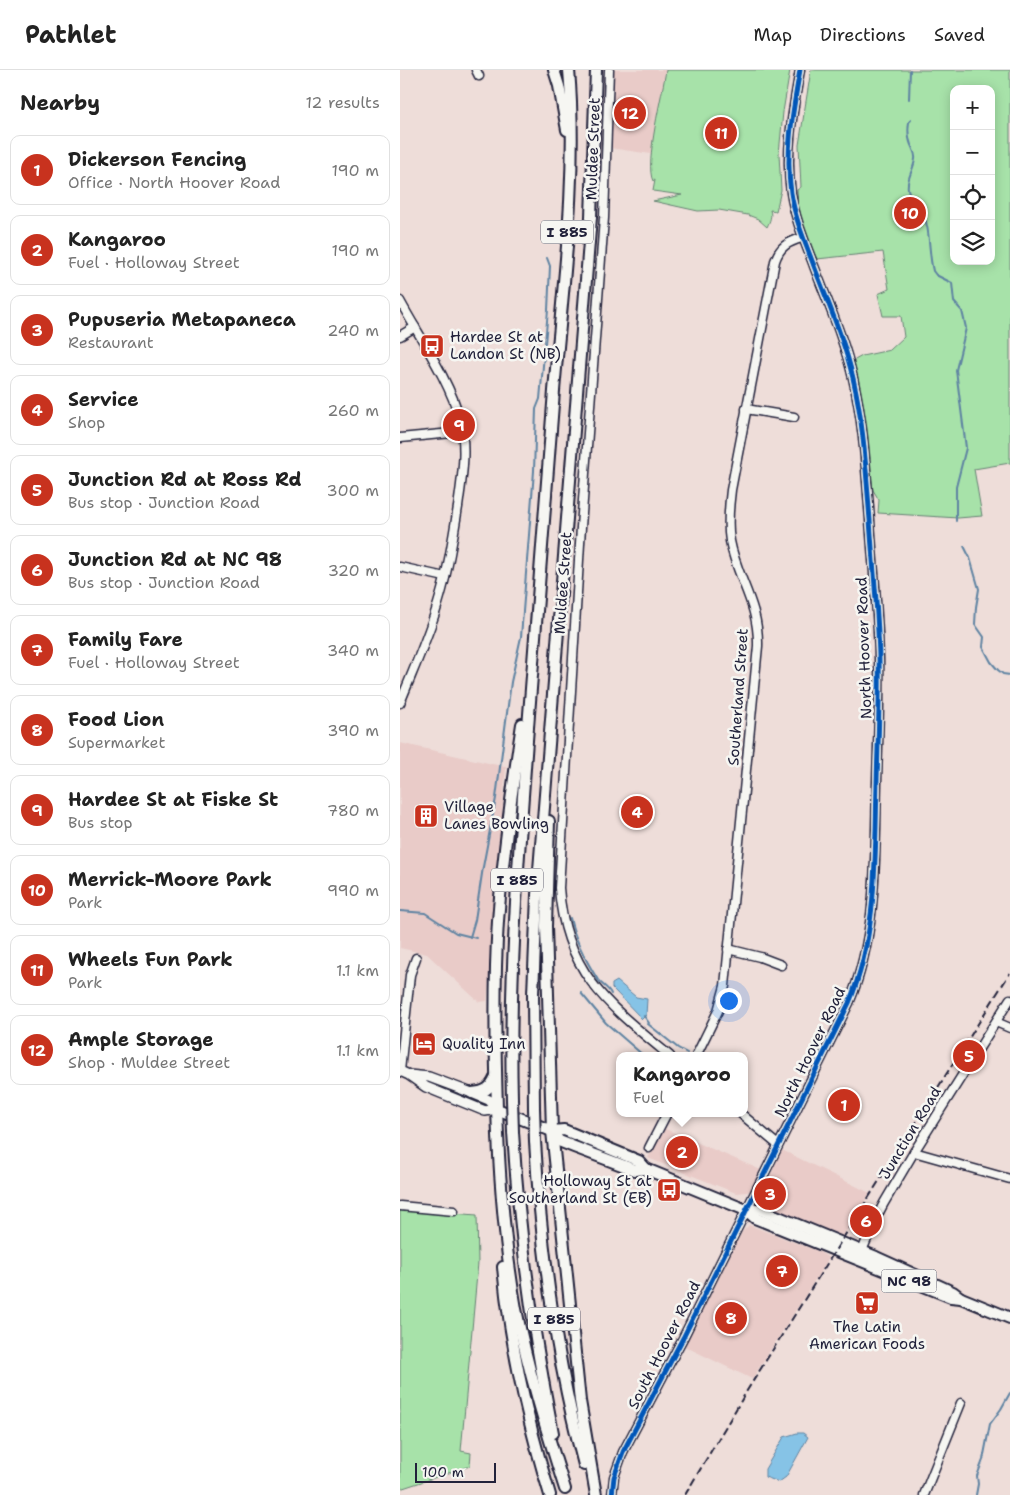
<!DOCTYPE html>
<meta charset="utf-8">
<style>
body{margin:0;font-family:"Shantell Sans",sans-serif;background:#f2f2f2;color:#222}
.controls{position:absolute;right:15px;top:15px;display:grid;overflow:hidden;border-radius:10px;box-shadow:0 2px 12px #0003}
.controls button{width:45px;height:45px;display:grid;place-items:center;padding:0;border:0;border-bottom:1px solid #e0e0e0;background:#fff;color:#222;font:25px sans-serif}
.scale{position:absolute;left:15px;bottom:12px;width:81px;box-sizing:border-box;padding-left:5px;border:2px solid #22223b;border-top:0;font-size:14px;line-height:18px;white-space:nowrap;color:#22223b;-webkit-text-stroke:4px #f6f6f2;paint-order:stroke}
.you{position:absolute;left:328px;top:930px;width:18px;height:18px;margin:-12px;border:4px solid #fff;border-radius:50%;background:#1a73e8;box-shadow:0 0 0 8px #1a73e833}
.badge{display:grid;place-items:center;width:32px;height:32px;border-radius:50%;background:#c8321e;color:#fff;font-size:16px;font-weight:700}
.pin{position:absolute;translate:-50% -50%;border:2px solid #fff;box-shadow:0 1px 5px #0006}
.popup{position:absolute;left:216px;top:982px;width:132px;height:65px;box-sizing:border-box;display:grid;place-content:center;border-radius:10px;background:#fff;filter:drop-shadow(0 1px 4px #0005);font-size:16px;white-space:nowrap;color:#767676}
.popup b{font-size:19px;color:#222}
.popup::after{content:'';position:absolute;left:50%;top:100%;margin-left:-10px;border:10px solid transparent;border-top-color:#fff}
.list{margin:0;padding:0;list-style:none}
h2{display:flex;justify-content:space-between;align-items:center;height:65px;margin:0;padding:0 20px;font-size:21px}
h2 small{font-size:16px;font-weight:400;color:#767676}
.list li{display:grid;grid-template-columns:32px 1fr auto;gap:15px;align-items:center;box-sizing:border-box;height:70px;margin:0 10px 10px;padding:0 10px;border:1px solid #e0e0e0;border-radius:10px}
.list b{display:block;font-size:19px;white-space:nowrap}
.list p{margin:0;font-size:16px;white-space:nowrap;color:#767676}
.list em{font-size:16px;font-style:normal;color:#767676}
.icon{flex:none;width:28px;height:28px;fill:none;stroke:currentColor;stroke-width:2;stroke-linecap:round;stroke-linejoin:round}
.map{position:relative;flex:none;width:610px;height:1425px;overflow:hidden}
header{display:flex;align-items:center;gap:30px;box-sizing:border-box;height:70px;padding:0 25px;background:#fff;border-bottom:1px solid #e0e0e0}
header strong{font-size:24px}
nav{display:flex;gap:28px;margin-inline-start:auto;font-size:18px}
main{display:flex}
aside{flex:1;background:#fff}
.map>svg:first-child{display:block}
</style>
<header>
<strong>Pathlet</strong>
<nav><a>Map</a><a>Directions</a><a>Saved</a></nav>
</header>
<main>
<aside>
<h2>Nearby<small>12 results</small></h2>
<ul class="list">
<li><span class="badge">1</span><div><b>Dickerson Fencing</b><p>Office · North Hoover Road</p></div><em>190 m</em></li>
<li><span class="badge">2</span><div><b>Kangaroo</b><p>Fuel · Holloway Street</p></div><em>190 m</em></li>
<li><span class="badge">3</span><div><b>Pupuseria Metapaneca</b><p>Restaurant</p></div><em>240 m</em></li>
<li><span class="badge">4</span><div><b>Service</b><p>Shop</p></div><em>260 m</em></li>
<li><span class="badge">5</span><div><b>Junction Rd at Ross Rd</b><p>Bus stop · Junction Road</p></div><em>300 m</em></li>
<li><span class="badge">6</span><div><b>Junction Rd at NC 98</b><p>Bus stop · Junction Road</p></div><em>320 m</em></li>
<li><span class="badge">7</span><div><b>Family Fare</b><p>Fuel · Holloway Street</p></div><em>340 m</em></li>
<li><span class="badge">8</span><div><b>Food Lion</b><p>Supermarket</p></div><em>390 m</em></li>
<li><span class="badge">9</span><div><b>Hardee St at Fiske St</b><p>Bus stop</p></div><em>780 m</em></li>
<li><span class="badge">10</span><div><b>Merrick-Moore Park</b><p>Park</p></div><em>990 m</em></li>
<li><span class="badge">11</span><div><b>Wheels Fun Park</b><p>Park</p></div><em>1.1 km</em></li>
<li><span class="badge">12</span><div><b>Ample Storage</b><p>Shop · Muldee Street</p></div><em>1.1 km</em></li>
</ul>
</aside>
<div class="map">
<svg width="610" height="1425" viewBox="0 0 610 1425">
<rect width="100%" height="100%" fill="#eeddd9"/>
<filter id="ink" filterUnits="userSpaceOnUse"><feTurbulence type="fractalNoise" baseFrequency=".02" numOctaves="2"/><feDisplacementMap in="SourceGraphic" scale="10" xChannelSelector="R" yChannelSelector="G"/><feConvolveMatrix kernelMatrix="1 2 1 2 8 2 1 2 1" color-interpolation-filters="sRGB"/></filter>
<g filter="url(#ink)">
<g fill="#e9cbc8">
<path d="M213 0H269L258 85 210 78Z"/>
<path d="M0 673 106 697 87 931 79 932 27 884 0 878Z"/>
<path d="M263 1058 361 1100 352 1119 347 1122 336 1123 248 1088Z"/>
<path d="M382 1080 470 1123 443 1166 369 1137 363 1131V1121Z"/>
<path d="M349 1155 420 1182 429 1188 352 1309 284 1276 342 1162Z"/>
</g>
<g fill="#a7e2a9" stroke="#648272" fill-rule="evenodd">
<path d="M266 0H390L383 42 379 84 381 120 376 141 370 140C372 146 370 151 367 157L358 149 348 145 319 140 298 141 253 131 282 125 253 121 255 110 253 111C244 94 263 22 266 0Z"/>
<path d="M411 0H610V393L574 399 582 446 558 448 478 443 479 430 473 420 458 310 453 291 462 286 490 280 504 267 501 246H483L478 224 489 219 483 182 417 189C406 166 398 146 397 120L401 117 399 75ZM554 19H591V191H554Z"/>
<path d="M0 1139 77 1145 78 1193 61 1381 71 1383 70 1396 3 1418 0 1417Z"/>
</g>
<g fill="#86c3e6" stroke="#5e83a2">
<path d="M217 911 236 927 247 929 246 945 242 949 212 918V914Z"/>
<path d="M397 1363H403L408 1367 386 1407 379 1412 365 1407V1399L384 1367Z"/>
</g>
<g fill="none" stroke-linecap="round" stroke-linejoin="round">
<g stroke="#5e83a2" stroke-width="2">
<path d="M509 29 510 0"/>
<path d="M511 50 509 52C508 59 508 68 511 75 513 80 516 84 515 89 514 100 506 108 508 119 509 128 518 131 522 140 531 160 528 181 533 201L536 205 552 213 554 232 562 241 566 258 556 300 566 378 556 417V451"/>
<path d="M564 476 570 488 579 519 576 537 575 554 584 567 583 577 591 592 598 600 603 604 610 605"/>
<path d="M0 841 25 843 56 863 76 868"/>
<path d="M170 848C175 871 186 891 198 910 202 915 209 918 211 924"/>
<path d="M70 867 75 850 83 797 96 728 111 612 121 567 134 401 136 339 140 329 148 240 150 196 147 188"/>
<path d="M181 923 206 953 244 986"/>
<path d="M244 946 249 953"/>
<path d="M248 954 278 978 287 983"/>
<path d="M304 986 306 984"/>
<path d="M576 1425 578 1414 577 1406 583 1390 590 1354 601 1339 610 1323"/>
</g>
<defs>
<g id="minor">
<path d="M76 0 79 6"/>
<path d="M209 0 204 148 181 457 159 818C165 903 208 935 270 986"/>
<path d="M0 231C19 266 51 313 60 350 67 379 62 408 58 437 53 467 49 497 40 527 30 563 14 598 0 633"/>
<path d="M0 266 15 257"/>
<path d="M346 339 394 347"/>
<path d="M0 368 62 362"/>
<path d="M0 497 45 507"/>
<path d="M328 879 360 887 381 895"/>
<path d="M596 952 610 958"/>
<path d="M296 986 318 941 325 916 358 576C359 533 337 509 330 471 327 454 329 436 331 420L375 191C380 176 388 172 402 168"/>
<path d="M0 1001 10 905 16 888"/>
<path d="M340 1043 378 1075"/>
<path d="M249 1078 267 1043"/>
<path d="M514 1082 610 1109"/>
<path d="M0 1136 54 1141"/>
<path d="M460 1186 474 1152 484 1133 514 1082 610 929"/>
<path d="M212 1425 214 1407 223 1382 283 1268 449 933C478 864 475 785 477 712 478 671 480 629 479 588 478 542 473 496 470 450 466 402 464 355 453 308 444 269 428 233 414 196 405 172 395 149 391 123 385 82 393 40 400 0"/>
<path d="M524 1425 561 1333"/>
</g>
<path id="major" d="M0 1001 9 1005 29 1007 72 1023 89 1030 97 1039 85 1041 26 1017 9 1005"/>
<g id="highway">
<path d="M154 0 159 16 167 60"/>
<path d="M122 654C112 719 103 785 98 851 94 913 95 975 97 1038 99 1105 104 1172 116 1239 128 1300 146 1359 165 1419"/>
<path d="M149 751 146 856 152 1061 180 1331 196 1425"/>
<path d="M72 1023C85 1022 90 1019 95 1008"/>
<path d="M112 1029C109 918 117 808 125 698 134 572 144 446 154 321 163 215 178 106 169 0"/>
<path d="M134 1038 133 924 137 825 191 147 196 0"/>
<path d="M97 1039 152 1061 159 1071 174 1077 235 1100 246 1099 346 1140 359 1139 476 1187 553 1222 561 1228"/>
<path d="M152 1061 164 1060 239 1091 246 1099"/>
<path d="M113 1062C119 1163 133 1263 153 1363"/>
<path d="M135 1071C141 1179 156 1290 184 1395"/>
<path d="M346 1140 355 1148 551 1227 561 1228 610 1248"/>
<path d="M103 1197C110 1275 127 1350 150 1425"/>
</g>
</defs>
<use href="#minor" stroke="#22223b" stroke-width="11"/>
<use href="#major" stroke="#22223b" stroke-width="12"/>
<use href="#highway" stroke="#22223b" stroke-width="14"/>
<use href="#minor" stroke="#f6f6f2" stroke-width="8"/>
<use href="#major" stroke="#f6f6f2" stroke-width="9"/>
<use href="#highway" stroke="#f6f6f2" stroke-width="10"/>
<path stroke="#22223b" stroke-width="2" stroke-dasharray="8 4" stroke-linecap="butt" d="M285 1425 348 1319 610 903"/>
<defs>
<g id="highway-bridge">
<path d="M112 1029 113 1062"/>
<path d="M134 1038 135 1071"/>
</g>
</defs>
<use href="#highway-bridge" stroke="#22223b" stroke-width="14" stroke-linecap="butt"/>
<use href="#highway-bridge" stroke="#f6f6f2" stroke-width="10"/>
<defs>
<path id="cycleway" d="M212 1425 214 1407 223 1382 283 1268 449 933C478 864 475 785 477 712 478 671 480 629 479 588 478 542 473 496 470 450 466 402 464 355 453 308 444 269 428 233 414 196 405 172 395 149 391 123 385 82 393 40 400 0"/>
</defs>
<use href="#cycleway" stroke="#f6f6f2" stroke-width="8"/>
<use href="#cycleway" stroke="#0057b8" stroke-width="5"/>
</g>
</g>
<defs>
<symbol id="bus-square" viewBox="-11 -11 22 22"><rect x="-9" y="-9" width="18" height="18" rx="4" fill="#c8321e" stroke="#f6f6f2"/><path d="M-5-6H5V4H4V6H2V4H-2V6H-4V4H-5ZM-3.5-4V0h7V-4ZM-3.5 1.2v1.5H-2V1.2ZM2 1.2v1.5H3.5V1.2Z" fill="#fff"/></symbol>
<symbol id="building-square" viewBox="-11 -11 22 22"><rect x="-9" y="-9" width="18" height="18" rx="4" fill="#c8321e" stroke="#f6f6f2"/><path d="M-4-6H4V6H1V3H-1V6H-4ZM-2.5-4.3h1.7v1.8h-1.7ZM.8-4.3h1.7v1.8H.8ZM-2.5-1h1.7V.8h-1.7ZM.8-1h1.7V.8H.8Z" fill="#fff"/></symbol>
<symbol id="hotel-square" viewBox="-11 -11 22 22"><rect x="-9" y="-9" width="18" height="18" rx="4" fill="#c8321e" stroke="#f6f6f2"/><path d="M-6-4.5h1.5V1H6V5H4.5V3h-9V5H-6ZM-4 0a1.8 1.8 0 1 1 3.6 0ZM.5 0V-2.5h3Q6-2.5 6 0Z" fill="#fff"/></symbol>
<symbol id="supermarket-square" viewBox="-11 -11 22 22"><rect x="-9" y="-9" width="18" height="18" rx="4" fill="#c8321e" stroke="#f6f6f2"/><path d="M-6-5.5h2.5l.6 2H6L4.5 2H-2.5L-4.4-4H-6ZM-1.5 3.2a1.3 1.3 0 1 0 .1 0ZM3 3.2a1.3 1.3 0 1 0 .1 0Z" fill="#fff"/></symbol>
</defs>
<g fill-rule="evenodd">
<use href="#bus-square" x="18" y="262" width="28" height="28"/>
<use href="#building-square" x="12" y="732" width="28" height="28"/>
<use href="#hotel-square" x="10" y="960" width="28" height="28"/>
<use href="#bus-square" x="255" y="1106" width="28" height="28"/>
<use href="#supermarket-square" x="453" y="1219" width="28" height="28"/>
</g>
<g text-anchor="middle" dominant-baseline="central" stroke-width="5" stroke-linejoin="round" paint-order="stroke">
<g fill="#f6f6f2" stroke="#626272" stroke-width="1">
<rect x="141" y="150.5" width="52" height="23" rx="4"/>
<rect x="91" y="798.5" width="52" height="23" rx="4"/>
<rect x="481.5" y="1199.5" width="55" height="23" rx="4"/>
<rect x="128" y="1237.5" width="52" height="23" rx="4"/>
</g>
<g font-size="14" font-weight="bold" fill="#22223b">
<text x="167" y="162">I 885</text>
<text x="117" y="810">I 885</text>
<text x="509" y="1211">NC 98</text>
<text x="154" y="1249">I 885</text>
</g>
<g font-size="15" fill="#22223b" stroke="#f6f6f2">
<text transform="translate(193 79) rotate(-88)">Muldee Street</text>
<text transform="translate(163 513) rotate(-86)">Muldee Street</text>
<text transform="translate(464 578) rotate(-92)">North Hoover Road</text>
<text transform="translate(338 627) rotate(-86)">Southerland Street</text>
<text transform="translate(410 982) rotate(-64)">North Hoover Road</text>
<text transform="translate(510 1063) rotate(-59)">Junction Road</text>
<text transform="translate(264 1275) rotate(-63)">South Hoover Road</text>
</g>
<g font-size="15" fill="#22223b" stroke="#f6f6f2" text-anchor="start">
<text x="50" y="267">Hardee St at<tspan x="50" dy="17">Landon St (NB)</tspan></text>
<text x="44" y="737">Village<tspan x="44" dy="17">Lanes Bowling</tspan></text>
<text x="42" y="974">Quality Inn</text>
<text x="252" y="1111" text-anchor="end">Holloway St at<tspan x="252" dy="17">Southerland St (EB)</tspan></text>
<text x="467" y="1257" text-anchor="middle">The Latin<tspan x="467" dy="17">American Foods</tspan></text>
</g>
</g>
</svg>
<div class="controls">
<button>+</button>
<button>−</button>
<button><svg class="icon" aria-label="locate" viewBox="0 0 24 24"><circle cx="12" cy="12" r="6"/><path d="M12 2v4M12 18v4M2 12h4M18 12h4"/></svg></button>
<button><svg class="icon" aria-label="layers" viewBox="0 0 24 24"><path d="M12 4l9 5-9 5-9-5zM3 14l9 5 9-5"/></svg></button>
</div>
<div class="scale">100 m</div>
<div class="you"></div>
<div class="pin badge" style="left:444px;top:1035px">1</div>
<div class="pin badge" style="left:282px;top:1082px">2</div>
<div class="popup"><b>Kangaroo</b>Fuel</div>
<div class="pin badge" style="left:370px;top:1124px">3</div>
<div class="pin badge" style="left:237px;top:742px">4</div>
<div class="pin badge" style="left:569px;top:986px">5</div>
<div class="pin badge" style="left:466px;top:1151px">6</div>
<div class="pin badge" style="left:382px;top:1201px">7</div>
<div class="pin badge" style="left:331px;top:1248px">8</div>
<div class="pin badge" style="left:59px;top:355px">9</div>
<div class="pin badge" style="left:510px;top:143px">10</div>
<div class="pin badge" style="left:321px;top:63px">11</div>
<div class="pin badge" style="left:230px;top:43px">12</div>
</div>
</main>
